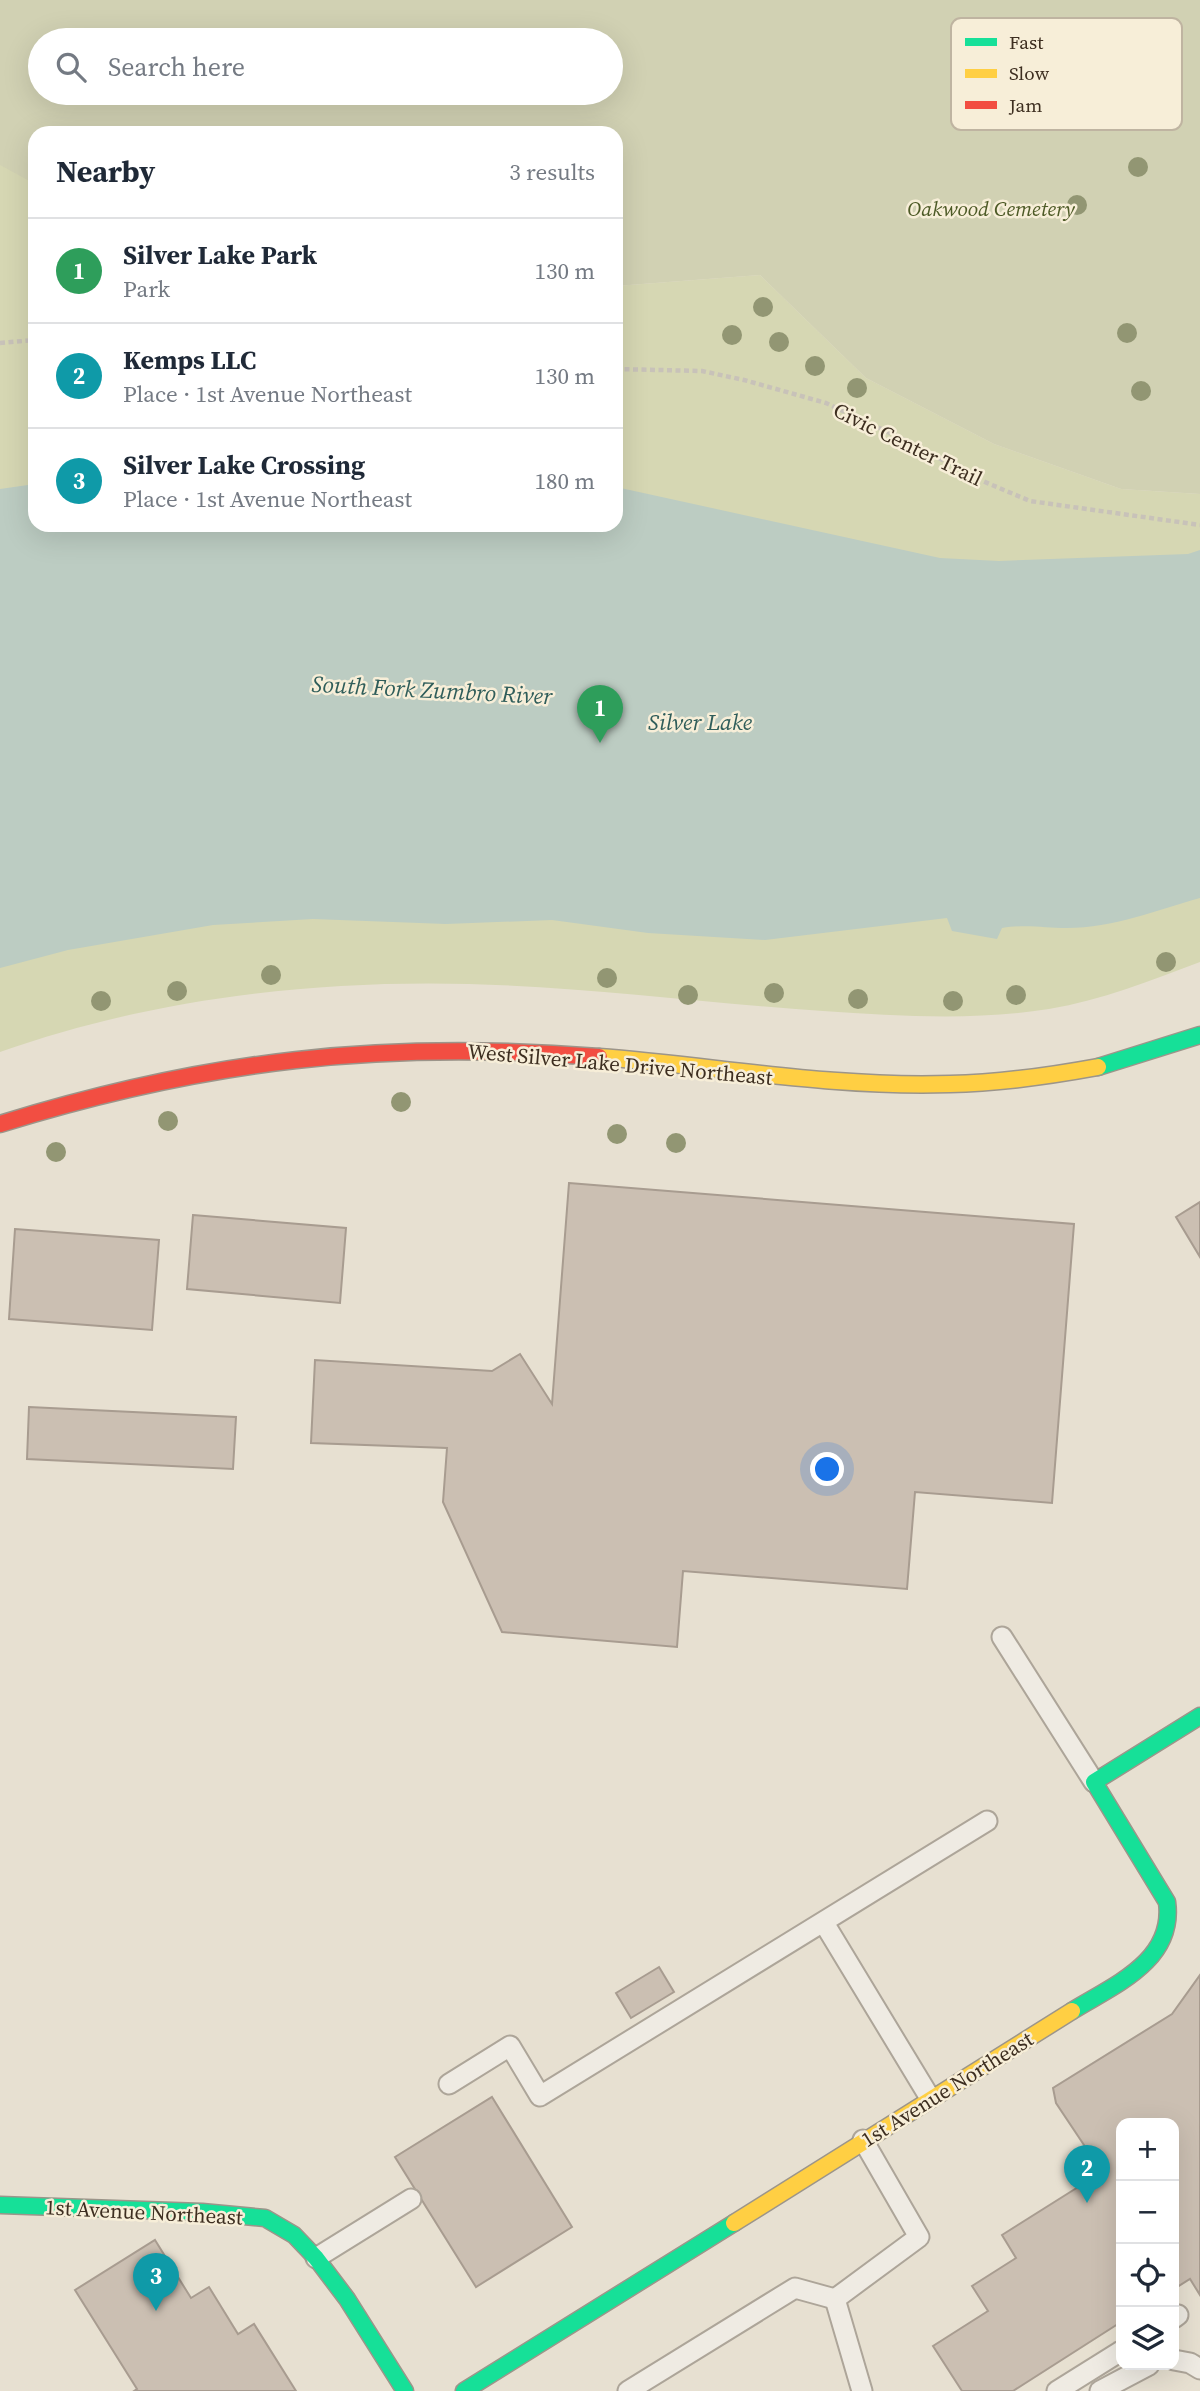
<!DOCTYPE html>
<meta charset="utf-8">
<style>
body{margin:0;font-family:"Source Serif 4",serif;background:#f6f6f7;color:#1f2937}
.controls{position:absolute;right:21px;bottom:21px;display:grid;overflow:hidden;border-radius:14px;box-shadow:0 7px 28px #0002}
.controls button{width:63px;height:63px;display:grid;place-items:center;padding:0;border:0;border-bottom:2px solid #e0e1e3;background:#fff;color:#1f2937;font:35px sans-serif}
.you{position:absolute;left:828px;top:1470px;width:24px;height:24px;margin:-18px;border:5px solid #fff;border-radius:50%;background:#1a73e8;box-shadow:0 0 0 10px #1a73e833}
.badge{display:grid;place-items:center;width:46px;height:46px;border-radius:50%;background:#ea580c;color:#fff;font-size:23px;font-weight:700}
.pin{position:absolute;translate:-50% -58px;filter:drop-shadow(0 2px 4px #0008)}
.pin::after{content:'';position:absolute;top:37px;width:24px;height:21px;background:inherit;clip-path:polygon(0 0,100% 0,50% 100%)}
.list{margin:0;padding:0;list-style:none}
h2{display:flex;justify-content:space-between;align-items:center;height:91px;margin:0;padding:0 28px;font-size:30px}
h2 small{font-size:23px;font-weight:400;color:#747a83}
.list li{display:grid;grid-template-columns:46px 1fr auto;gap:21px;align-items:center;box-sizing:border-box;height:105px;padding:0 28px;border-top:2px solid #e0e1e3}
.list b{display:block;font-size:26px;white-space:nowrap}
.list p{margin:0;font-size:23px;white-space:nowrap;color:#747a83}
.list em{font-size:23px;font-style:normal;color:#747a83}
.icon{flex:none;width:38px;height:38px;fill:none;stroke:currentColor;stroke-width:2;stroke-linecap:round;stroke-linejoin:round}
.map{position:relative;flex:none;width:1200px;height:2391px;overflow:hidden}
.search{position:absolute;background:#fff;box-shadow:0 7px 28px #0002;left:28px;top:28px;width:595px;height:77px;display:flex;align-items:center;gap:18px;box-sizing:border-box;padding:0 24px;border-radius:38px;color:#747a83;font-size:26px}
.panel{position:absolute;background:#fff;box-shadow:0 7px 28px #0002;left:28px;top:126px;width:595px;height:406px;border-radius:21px}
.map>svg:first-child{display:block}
</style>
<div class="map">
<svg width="1200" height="2391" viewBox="0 0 1200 2391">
<rect width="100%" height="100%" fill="#e7e0d1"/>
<path fill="#d6d7b3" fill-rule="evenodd" d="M0 0H909L616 133H35V525H616V286L760 275 866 378 994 444 1121 489 1200 494V962C1150 981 1102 1000 1049 1009 974 1021 898 1016 823 1011 705 1003 587 987 469 984 311 980 150 999 0 1052ZM40 40H611V93H40Z"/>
<path fill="#d1d1b3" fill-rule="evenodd" d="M0 0H1200V494L1121 489 994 444 866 378 760 275 616 286V133H35V184L0 165ZM40 40H611V93H40Z"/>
<path fill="#bcccc2" d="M35 484V525H616V487L940 558 999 561 1188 554 1200 550V898C1157 910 1113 928 1067 928 1044 928 1027 924 1002 928L997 939 952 931 947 918 765 940 648 933 552 920 446 924 313 919 213 925 68 950 0 968V489Z"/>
<g fill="#cbbfb2" stroke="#a89c90" stroke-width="2">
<path d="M569 1183 1074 1224 1052 1503 915 1492 907 1589 683 1571 677 1647 502 1632 443 1502 447 1448 311 1443 315 1360 492 1371 520 1354 552 1404Z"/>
<path d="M1200 1202V1257L1176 1217Z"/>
<path d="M193 1215 346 1228 340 1303 187 1289Z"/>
<path d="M15 1229 159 1240 152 1330 9 1319Z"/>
<path d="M29 1407 236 1417 233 1469 27 1459Z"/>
<path d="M659 1967 674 1992 631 2018 616 1993Z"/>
<path d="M1200 1975V2295L1190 2279 1174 2289V2123H1121V2322L1013 2391H962L933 2346 988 2311 972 2286 1016 2258 1002 2235 1102 2172 1056 2103 1053 2088 1172 2014Z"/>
<path d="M492 2097 572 2227 476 2287 395 2157Z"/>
<path d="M155 2240 191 2298 209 2287 238 2334 254 2324 296 2391H134L137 2389 75 2290Z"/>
</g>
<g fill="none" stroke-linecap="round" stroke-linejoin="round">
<defs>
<g id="lane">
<path d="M1002 1637 1094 1782"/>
<path d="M824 1923 930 2098"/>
<path d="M449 2084 510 2046 540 2096 987 1821"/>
<path d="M316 2258 411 2199"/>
<path d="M1174 2318 1178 2315"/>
<path d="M1174 2360 1190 2363 1200 2369"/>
<path d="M628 2391 795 2288 835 2299"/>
<path d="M862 2391 835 2299 919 2237 863 2140"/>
<path d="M1057 2391 1121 2351"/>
<path d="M1100 2391 1149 2365"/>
</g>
<g id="fast">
<path d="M1098 1067 1200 1035"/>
<path d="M1072 2011C1114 1985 1175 1961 1167 1902L1094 1782 1200 1716"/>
<path d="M0 2205 202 2212 265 2218 294 2235 316 2258 347 2299 405 2391"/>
<path d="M464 2391 734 2223"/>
</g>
<g id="slow">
<path d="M599 1057C716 1066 833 1088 950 1084 1000 1083 1049 1076 1098 1067"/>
<path d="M734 2223 1072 2011"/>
</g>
<path id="jam" d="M0 1124C207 1060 382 1040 599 1057"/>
</defs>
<use href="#lane" stroke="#ada599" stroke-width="23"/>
<use href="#fast" stroke="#9c958a" stroke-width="19"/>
<use href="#slow" stroke="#9c958a" stroke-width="19"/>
<use href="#jam" stroke="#9c958a" stroke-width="19"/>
<g stroke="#c8c2b9" stroke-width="4.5" stroke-dasharray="5 3.5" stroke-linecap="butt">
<path d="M0 343 35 340"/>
<path d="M616 369 702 371 744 380 826 403 924 449 966 474 1030 501 1200 525"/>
</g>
<use href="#lane" stroke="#efebe3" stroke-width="19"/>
<use href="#fast" stroke="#16e098" stroke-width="16"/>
<use href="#slow" stroke="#ffcf43" stroke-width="16"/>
<use href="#jam" stroke="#f24e42" stroke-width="16"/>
</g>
<g fill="#929673">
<circle cx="1138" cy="167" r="10"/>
<circle cx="1077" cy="205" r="10"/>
<circle cx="763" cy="307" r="10"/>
<circle cx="1127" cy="333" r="10"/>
<circle cx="732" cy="335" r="10"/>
<circle cx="779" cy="342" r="10"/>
<circle cx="815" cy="366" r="10"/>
<circle cx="857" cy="388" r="10"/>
<circle cx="1141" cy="391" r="10"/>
<circle cx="1166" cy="962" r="10"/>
<circle cx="271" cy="975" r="10"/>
<circle cx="607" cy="978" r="10"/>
<circle cx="177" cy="991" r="10"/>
<circle cx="774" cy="993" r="10"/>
<circle cx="688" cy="995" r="10"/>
<circle cx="1016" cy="995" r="10"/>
<circle cx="858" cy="999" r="10"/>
<circle cx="101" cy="1001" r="10"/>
<circle cx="953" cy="1001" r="10"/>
<circle cx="401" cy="1102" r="10"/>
<circle cx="168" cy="1121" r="10"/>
<circle cx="617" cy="1134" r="10"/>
<circle cx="676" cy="1143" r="10"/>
<circle cx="56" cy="1152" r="10"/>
</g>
<g text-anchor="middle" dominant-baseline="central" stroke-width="5" stroke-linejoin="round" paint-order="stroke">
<g font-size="21" font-style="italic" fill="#4d5a26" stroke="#f7eed8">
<text x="991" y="208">Oakwood Cemetery</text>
</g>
<g font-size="21" fill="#3d2e20" stroke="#f7eed8">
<text transform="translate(908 444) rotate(26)">Civic Center Trail</text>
<text transform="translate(620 1064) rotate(5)">West Silver Lake Drive Northeast</text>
<text transform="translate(947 2089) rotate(-32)">1st Avenue Northeast</text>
<text transform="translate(144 2212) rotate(3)">1st Avenue Northeast</text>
</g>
<g font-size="23" font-style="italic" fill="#2f5d5a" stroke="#f7eed8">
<text transform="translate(432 690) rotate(3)">South Fork Zumbro River</text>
<text x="700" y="722">Silver Lake</text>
</g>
</g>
<rect x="951" y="18" width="231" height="112" rx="10" fill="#f7eed8" stroke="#bfb4a1" stroke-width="2"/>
<rect x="965" y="38" width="32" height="8" fill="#16e098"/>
<rect x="965" y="69" width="32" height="9" fill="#ffcf43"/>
<rect x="965" y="101" width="32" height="8" fill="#f24e42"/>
<g font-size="19" fill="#3d2e20">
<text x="1009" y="49">Fast</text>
<text x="1009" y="80">Slow</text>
<text x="1009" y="112">Jam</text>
</g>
</svg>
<div class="controls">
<button>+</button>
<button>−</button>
<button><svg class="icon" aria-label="locate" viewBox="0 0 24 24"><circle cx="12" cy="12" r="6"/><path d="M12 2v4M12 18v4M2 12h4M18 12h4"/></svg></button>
<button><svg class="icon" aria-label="layers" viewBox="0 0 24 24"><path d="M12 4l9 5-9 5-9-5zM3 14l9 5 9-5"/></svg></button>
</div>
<div class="you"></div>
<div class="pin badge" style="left:600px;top:743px;background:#2e9e5b">1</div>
<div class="pin badge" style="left:1087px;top:2203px;background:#0f9aa8">2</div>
<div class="pin badge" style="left:156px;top:2311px;background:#0f9aa8">3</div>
<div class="search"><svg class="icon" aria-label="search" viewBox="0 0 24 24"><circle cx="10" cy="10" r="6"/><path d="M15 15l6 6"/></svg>Search here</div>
<section class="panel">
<h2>Nearby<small>3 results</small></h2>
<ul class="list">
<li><span class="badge" style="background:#2e9e5b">1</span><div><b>Silver Lake Park</b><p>Park</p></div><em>130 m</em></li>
<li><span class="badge" style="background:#0f9aa8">2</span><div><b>Kemps LLC</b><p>Place · 1st Avenue Northeast</p></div><em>130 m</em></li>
<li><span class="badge" style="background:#0f9aa8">3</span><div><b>Silver Lake Crossing</b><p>Place · 1st Avenue Northeast</p></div><em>180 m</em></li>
</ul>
</section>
</div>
